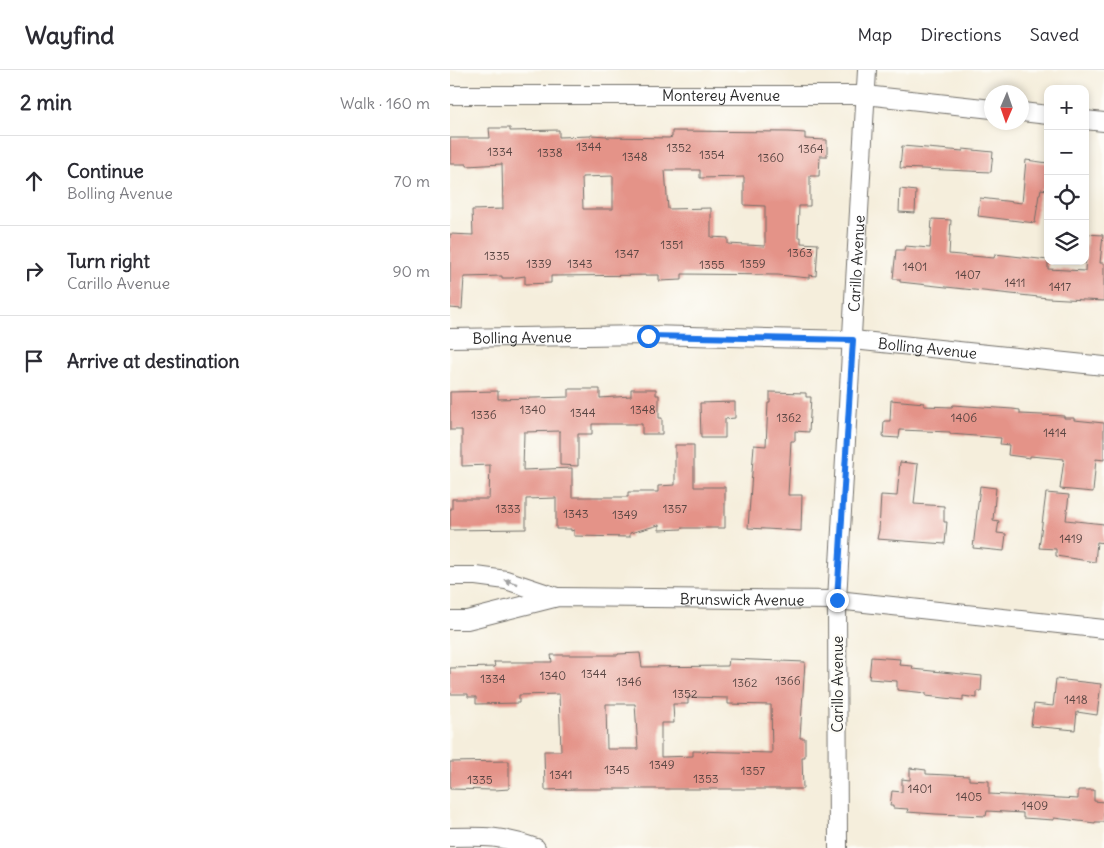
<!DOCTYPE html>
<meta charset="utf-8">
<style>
body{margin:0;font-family:Delius,sans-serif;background:#f2f2f3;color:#2b2b33}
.controls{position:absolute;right:15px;top:15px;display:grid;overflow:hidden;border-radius:10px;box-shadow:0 2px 8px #0003}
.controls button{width:45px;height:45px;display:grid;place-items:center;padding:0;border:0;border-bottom:1px solid #e1e1e2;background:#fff;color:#2b2b33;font:25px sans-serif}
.compass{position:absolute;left:534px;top:15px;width:45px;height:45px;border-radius:50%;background:#fff;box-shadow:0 2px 8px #0003;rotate:182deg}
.stop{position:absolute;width:15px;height:15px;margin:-11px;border:4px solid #1a73e8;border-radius:50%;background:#fff}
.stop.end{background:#1a73e8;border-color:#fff;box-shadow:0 1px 5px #0008}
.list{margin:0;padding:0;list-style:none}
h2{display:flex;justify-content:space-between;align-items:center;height:65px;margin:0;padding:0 20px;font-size:21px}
h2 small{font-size:16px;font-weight:400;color:#7c7c81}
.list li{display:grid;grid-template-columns:32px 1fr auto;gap:15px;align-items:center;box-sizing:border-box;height:90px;padding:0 20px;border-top:1px solid #e1e1e2}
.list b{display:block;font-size:19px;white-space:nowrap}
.list p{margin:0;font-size:16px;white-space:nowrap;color:#7c7c81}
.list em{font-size:16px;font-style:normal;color:#7c7c81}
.icon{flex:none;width:28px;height:28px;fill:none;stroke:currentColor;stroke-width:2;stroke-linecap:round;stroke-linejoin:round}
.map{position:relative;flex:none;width:654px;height:778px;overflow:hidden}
header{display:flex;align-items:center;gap:30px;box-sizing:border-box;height:70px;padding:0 25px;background:#fff;border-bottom:1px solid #e1e1e2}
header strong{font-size:24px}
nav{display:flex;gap:28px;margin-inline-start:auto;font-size:18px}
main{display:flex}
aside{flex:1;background:#fff}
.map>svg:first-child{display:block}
</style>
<header>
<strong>Wayfind</strong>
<nav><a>Map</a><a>Directions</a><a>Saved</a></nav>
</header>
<main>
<aside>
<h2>2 min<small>Walk · 160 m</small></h2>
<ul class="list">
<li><svg class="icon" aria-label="ahead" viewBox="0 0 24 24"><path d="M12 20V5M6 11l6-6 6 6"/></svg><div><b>Continue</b><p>Bolling Avenue</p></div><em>70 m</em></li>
<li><svg class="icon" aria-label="right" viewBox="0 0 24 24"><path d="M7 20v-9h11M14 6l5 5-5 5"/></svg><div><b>Turn right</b><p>Carillo Avenue</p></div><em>90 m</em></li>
<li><svg class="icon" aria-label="arrive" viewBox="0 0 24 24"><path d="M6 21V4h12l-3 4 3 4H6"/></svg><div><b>Arrive at destination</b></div></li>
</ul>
</aside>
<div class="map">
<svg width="654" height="778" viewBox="0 0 654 778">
<rect width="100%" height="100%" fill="#fdfcf7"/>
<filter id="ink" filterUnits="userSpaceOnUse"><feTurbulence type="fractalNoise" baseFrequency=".02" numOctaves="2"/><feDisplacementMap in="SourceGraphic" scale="10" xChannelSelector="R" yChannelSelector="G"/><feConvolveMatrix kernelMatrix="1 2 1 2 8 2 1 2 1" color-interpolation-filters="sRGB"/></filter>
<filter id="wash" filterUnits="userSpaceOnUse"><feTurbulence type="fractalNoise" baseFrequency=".0096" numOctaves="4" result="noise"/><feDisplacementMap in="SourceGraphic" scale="20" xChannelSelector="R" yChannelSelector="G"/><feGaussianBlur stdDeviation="1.12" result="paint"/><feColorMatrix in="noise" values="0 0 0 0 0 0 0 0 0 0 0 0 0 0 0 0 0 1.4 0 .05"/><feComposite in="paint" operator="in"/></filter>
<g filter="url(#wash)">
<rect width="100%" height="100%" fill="#f5eedc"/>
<g id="blocks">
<g fill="#e49388" fill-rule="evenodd">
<path d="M39 58H60V61L109 60V67L141 66V65L157 66V67L219 68 222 67V61L339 62 355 63V69L377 70V86H370L369 106H360V136H349L348 167H351V173L368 174 366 206 359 205V208L328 205 232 204V210L209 211V205L101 206V213L75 214V206L61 208H52V206L14 207 12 239 0 238V164L23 165 22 140 53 139 52 94 17 96V94H0V68H40ZM215 100H250V108L294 107V135L315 136V176L278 174V168L261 167V138L218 139ZM163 106V139H133L132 107Z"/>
<path d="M452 76 513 81V79L543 82 541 102 450 98Z"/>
<path d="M576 90 598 93V120L591 119 590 124H589L585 153 528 146 530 128 572 133Z"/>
<path d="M450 119 466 121 465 143 449 142Z"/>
<path d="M482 149 501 150 499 184 544 188 545 184 598 190V199L635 201 637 164 653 165 650 193H654V231L598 228 450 212V209H443L446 180H454L455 176 480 178Z"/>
<path d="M119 319H150V328L181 326V319H206V325H209V348H212V364H192V354H142V364H128V396L110 395V361L74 362 73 400 122 398V427H178V422H208V416L225 415V375H244V417H275V458H232V459L209 460V455L180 463V467L124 466V460L121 461V459H106V428L76 429V459L0 460V439H2V429H39L40 395 12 396V360H0V322L48 321V329L119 327Z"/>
<path d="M320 322 356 323V327H361L359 362 345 361V371H341L338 425H352L351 461 298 458 304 375 316 376 318 333H320Z"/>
<path d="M441 330 474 333V336L502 337 503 335 562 339 570 340V344L614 346V348H624V350L654 353V390L646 389 643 422 610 419 614 389 580 386V388L558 385 559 375 550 374 551 368 500 364V362L450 360 449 368 433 367 434 351H440Z"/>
<path d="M285 332V348L275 349V368H251L250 333Z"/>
<path d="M450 392 468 394 464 434 494 436V452H497L495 474 427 469 429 460 431 425 447 426Z"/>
<path d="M530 416 546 418 543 450 549 451 547 463 556 464 554 481 523 478Z"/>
<path d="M596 423 619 425 616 450 654 454V473L647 472 645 492 606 486V479L589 478Z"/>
<path d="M190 583 192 597 278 596 279 589 355 592 350 668H355V687H352L353 719H127L95 720 94 681H111L109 624 69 625V633L26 634V627H18V624H0V598L45 597 44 592H102L101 585H168V584ZM238 627 278 628V634L321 635 322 683 243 681V686L211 687V653H224L223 634H238ZM156 634H185L188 679H157Z"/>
<path d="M421 587 450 589 449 595 463 596 462 599 532 606 531 621H527V628L513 626V630L476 626V623L447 620V611L419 609Z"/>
<path d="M606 609 651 614 647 645 627 642 625 660 581 656 584 634 603 636Z"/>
<path d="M59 691V719L45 720 0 719V692Z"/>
<path d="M460 698 476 700V704L519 706V710L539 711V724L628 729V720H644V731L654 732V752H645V753L604 748V750L573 748V743L537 741 536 746 486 744 457 742 458 739 443 738V736H440L442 721 452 722V709L460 710Z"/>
</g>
</g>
</g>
<g filter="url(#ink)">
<use href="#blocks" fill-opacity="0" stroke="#726f69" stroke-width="1"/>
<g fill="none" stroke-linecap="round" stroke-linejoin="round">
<defs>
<g id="minor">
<path id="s1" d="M0 25H415L542 39"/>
<path d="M572 42 598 45"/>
<path d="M635 50 654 52"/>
<path id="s2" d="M0 268 198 265 403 270 654 296"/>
<path d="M0 506H26L56 510 107 527"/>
<path id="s3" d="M0 550H17L108 527 387 530 654 559"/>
<path d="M0 767C35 766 53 766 86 778"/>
<path id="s4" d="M388 778 387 530 417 0"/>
</g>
</defs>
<use href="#minor" stroke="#726f69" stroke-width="20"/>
<use href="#minor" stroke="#fff" stroke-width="18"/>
</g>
<defs><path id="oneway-solid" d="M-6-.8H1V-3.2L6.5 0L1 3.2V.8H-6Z" transform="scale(1.25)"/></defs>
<use fill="#a0a0a0" href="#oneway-solid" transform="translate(61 512) rotate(-163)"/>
</g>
<g fill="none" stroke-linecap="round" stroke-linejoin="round" filter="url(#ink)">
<path stroke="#1a73e8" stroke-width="6" d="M198 266 403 270 387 530"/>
</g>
<g text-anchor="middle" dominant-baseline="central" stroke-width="5" stroke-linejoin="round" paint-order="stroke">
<g font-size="12" fill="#594542">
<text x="139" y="76">1344</text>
<text x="229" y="77">1352</text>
<text x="361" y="78">1364</text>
<text x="50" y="81">1334</text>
<text x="100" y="82">1338</text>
<text x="262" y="84">1354</text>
<text x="185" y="86">1348</text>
<text x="321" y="87">1360</text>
<text x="222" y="174">1351</text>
<text x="350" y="182">1363</text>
<text x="177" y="183">1347</text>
<text x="47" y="185">1335</text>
<text x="89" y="193">1339</text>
<text x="130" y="193">1343</text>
<text x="303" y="193">1359</text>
<text x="262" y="194">1355</text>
<text x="465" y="196">1401</text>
<text x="518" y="204">1407</text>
<text x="565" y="212">1411</text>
<text x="610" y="216">1417</text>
<text x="83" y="339">1340</text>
<text x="193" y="339">1348</text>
<text x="133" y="342">1344</text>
<text x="34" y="344">1336</text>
<text x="339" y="347">1362</text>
<text x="514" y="347">1406</text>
<text x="605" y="362">1414</text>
<text x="58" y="438">1333</text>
<text x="225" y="438">1357</text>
<text x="126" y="443">1343</text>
<text x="175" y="444">1349</text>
<text x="621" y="468">1419</text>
<text x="144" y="603">1344</text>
<text x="103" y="605">1340</text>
<text x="43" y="608">1334</text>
<text x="338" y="610">1366</text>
<text x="179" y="611">1346</text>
<text x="295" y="612">1362</text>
<text x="235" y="623">1352</text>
<text x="626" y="629">1418</text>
<text x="212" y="694">1349</text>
<text x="167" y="699">1345</text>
<text x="303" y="700">1357</text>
<text x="111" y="704">1341</text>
<text x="256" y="708">1353</text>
<text x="30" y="709">1335</text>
<text x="470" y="718">1401</text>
<text x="519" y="726">1405</text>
<text x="585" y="735">1409</text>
</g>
<g font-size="15" fill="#2b2b2b" stroke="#fdfcf7">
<text stroke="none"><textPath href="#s1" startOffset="271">Monterey Avenue</textPath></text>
<text stroke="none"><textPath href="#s4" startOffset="585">Carillo Avenue</textPath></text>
<text stroke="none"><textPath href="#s2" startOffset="72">Bolling Avenue</textPath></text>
<text stroke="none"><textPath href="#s2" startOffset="478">Bolling Avenue</textPath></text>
<text stroke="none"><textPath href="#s3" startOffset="295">Brunswick Avenue</textPath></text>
<text transform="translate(387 614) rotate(-90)">Carillo Avenue</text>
</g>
</g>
</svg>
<div class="controls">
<button>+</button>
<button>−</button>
<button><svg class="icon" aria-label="locate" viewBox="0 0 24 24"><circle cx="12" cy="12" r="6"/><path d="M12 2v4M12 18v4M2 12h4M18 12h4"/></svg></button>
<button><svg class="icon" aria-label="layers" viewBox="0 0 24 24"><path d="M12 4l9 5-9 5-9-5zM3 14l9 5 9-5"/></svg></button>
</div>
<svg class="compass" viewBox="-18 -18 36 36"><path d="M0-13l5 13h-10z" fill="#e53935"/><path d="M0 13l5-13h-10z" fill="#7c7c81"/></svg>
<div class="stop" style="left:198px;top:266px"></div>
<div class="stop end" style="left:387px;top:530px"></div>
</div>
</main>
